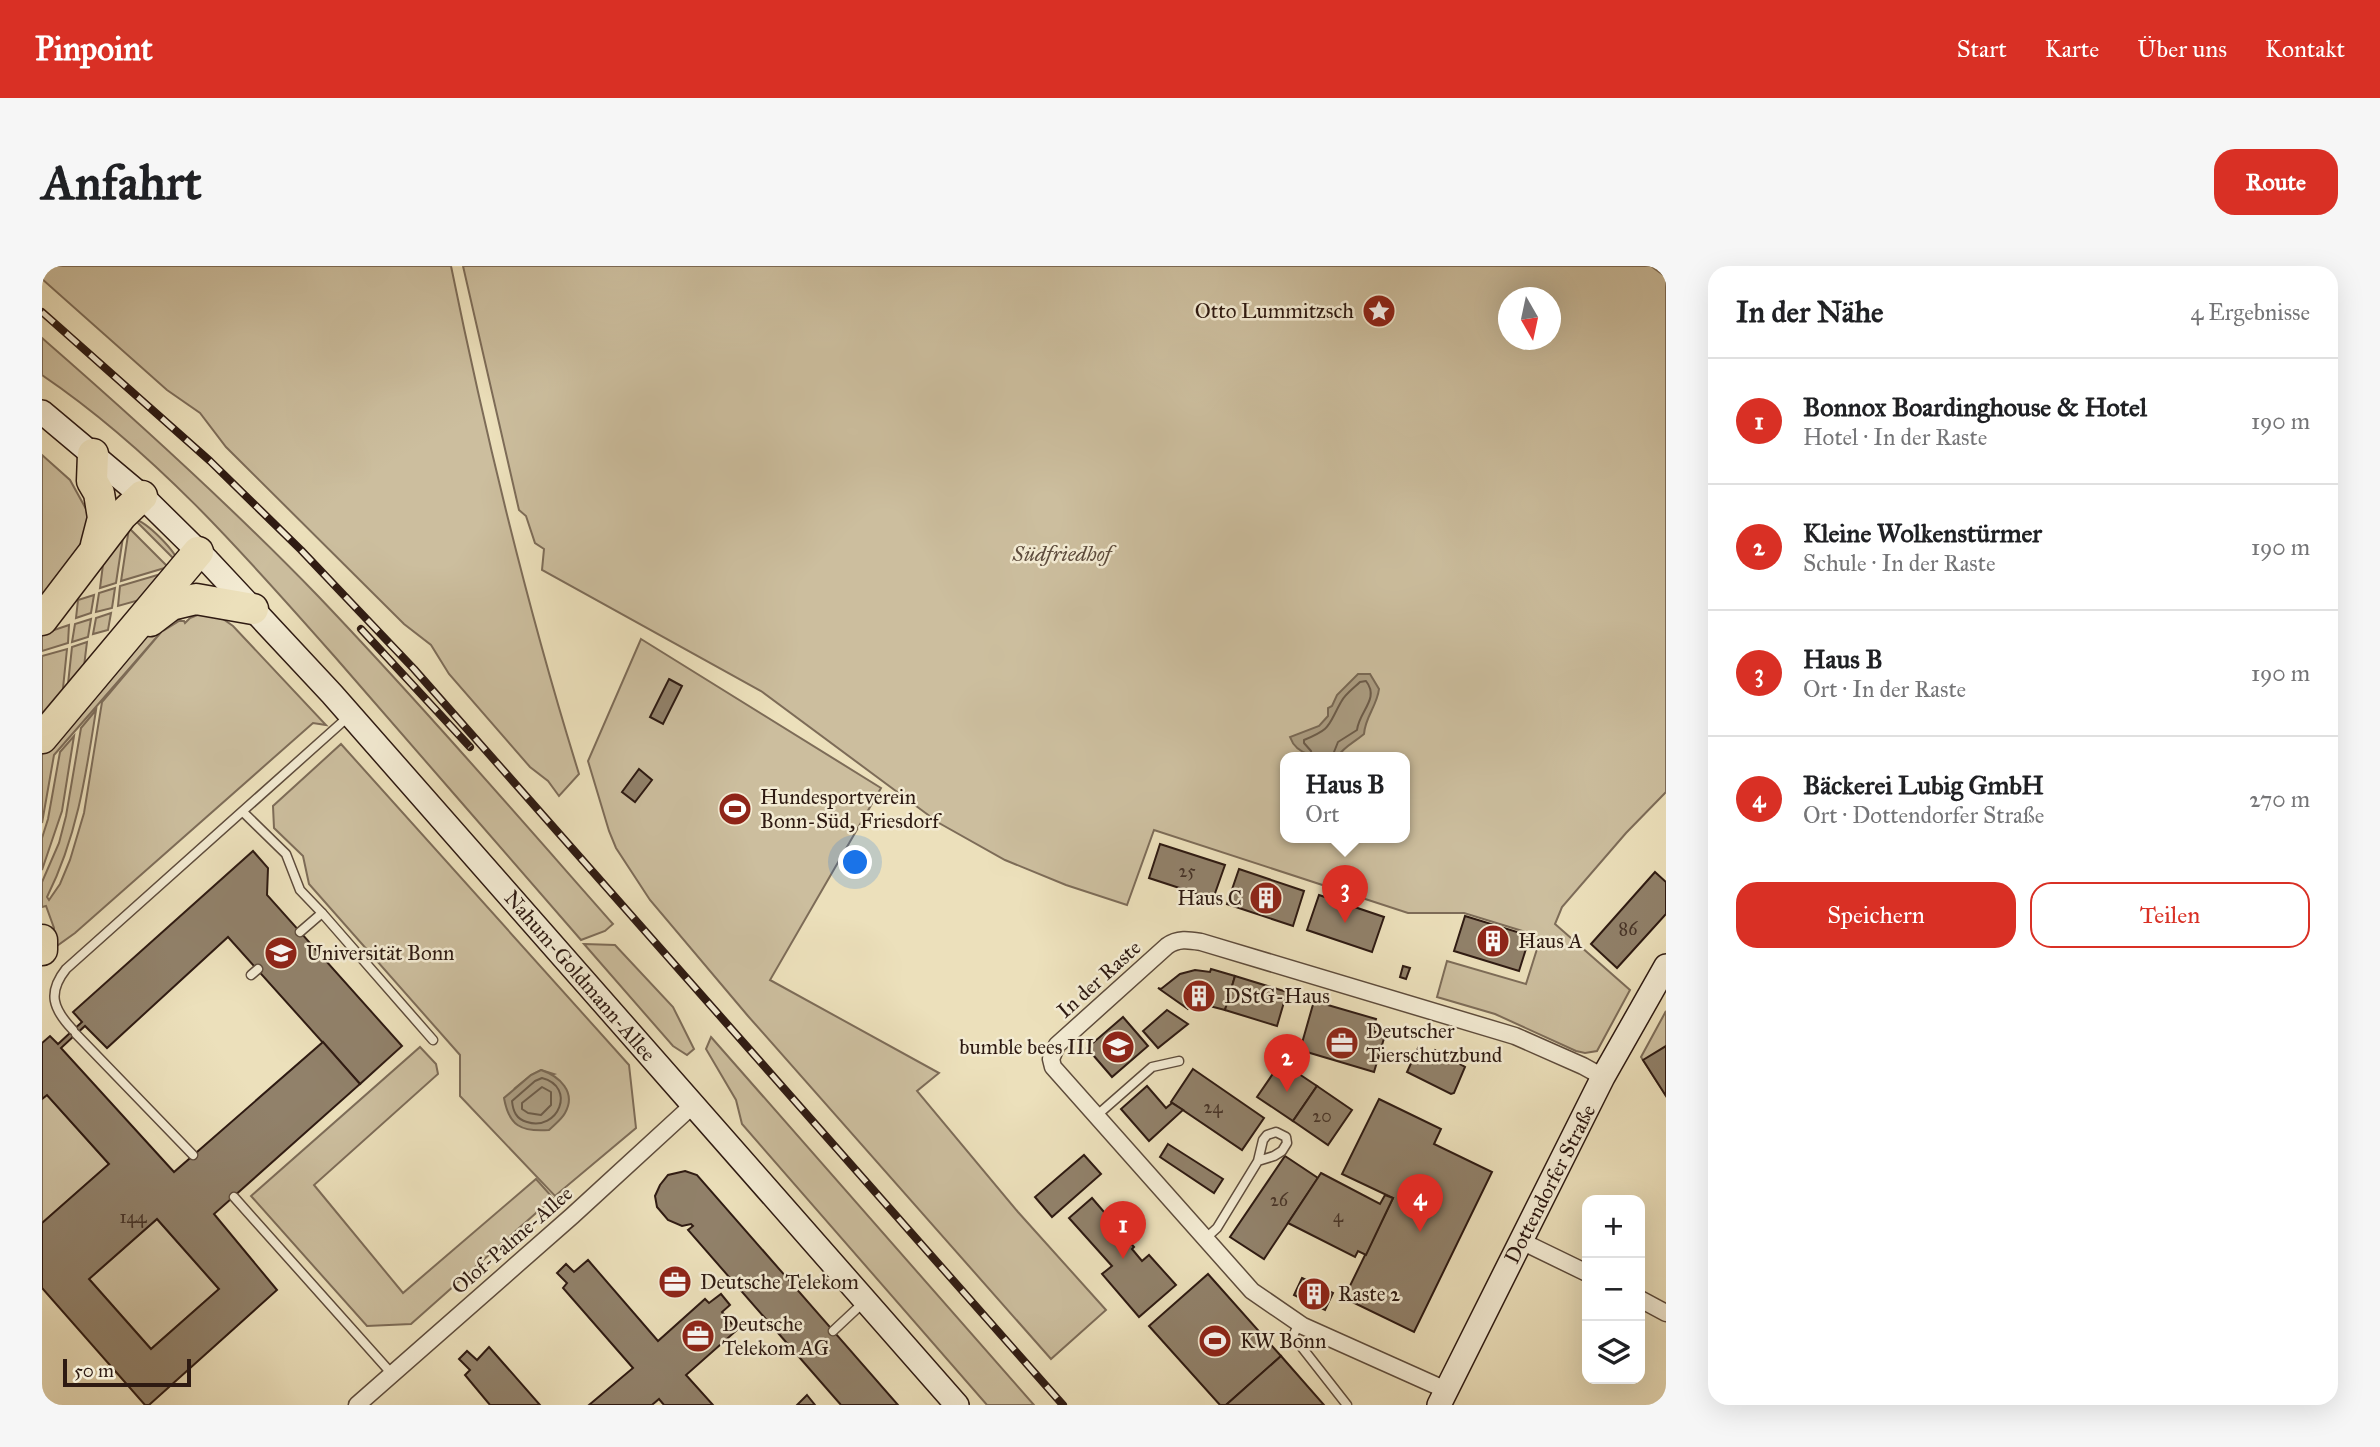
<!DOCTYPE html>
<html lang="de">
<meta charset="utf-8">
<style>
body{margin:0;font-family:"IM FELL Great Primer",serif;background:#f6f6f6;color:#202124}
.controls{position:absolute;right:21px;bottom:21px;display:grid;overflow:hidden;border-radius:14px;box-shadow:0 7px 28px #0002}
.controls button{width:63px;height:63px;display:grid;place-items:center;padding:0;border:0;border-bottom:2px solid #e0e0e0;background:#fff;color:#202124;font:35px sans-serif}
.compass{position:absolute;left:1456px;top:21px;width:63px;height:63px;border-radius:50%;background:#fff;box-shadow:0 7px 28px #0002;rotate:171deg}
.scale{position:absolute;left:21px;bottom:18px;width:128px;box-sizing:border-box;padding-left:7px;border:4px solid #2e1a12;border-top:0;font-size:19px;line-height:24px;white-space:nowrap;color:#2e1a12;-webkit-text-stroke:5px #f3ebd3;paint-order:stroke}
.you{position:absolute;left:814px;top:597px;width:24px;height:24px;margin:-18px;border:5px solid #fff;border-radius:50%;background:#1a73e8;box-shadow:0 0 0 10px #1a73e833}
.badge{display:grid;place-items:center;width:46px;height:46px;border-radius:50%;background:#d93025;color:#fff;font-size:23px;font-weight:700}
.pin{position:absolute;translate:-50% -58px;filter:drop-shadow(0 2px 4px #0008)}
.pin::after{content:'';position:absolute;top:37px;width:24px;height:21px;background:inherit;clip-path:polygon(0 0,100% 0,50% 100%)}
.popup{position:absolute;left:1238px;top:486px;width:130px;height:91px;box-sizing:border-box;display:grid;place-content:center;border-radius:14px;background:#fff;filter:drop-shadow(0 2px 5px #0005);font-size:23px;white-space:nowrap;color:#757577}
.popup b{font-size:26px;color:#202124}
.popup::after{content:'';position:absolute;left:50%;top:100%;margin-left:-14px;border:14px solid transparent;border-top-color:#fff}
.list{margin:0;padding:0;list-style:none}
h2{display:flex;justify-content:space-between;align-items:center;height:91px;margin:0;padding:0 28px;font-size:30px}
h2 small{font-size:23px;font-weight:400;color:#757577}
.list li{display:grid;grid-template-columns:46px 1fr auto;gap:21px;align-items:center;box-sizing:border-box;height:126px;padding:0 28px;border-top:2px solid #e0e0e0}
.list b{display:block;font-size:26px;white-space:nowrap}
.list p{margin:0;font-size:23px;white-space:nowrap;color:#757577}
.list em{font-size:23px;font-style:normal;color:#757577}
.actions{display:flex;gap:14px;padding:21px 28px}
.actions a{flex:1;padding:16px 0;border:2px solid #d93025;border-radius:21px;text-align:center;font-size:24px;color:#d93025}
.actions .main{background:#d93025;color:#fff}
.icon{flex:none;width:38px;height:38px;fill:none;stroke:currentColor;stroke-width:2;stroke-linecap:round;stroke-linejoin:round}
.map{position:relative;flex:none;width:1624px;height:1139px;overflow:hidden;border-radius:21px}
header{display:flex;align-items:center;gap:42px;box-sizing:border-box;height:98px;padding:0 35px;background:#d93025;color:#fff}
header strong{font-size:33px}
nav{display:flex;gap:38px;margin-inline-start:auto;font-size:24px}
.intro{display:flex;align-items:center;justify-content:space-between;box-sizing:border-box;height:168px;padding:0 42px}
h1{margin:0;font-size:49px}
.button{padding:18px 32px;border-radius:21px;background:#d93025;color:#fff;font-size:24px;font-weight:700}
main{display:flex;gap:42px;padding:0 42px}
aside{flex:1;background:#fff;border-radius:21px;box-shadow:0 7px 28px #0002}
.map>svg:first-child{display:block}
</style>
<header>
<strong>Pinpoint</strong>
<nav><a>Start</a><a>Karte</a><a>Über uns</a><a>Kontakt</a></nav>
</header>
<div class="intro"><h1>Anfahrt</h1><a class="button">Route</a></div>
<main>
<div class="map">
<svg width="1624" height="1139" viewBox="0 0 1624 1139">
<rect width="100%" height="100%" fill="#ece0bb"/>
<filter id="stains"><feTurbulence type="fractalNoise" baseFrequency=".00286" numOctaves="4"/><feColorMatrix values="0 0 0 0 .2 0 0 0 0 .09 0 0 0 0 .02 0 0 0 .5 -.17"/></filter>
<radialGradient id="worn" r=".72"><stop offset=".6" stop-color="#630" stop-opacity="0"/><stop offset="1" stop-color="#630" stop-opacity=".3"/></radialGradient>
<g fill="#ccbe9e" stroke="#7d6c58" stroke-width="2" fill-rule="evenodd">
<path d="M0 0H409C444 171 485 341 537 508L517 530 506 515 488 501 407 408 389 379 362 358 184 181 158 147 125 124 0 13Z"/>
<path d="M421 0H1609L1624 11V526L1584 567 1520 641 1513 658 1588 724 1555 785 1543 787 1534 785 1453 748 1395 731 1405 695 1484 718 1495 683 1487 679 1490 668 1422 647H1366L1112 564 1085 639 1024 619 963 594 897 557 719 425 500 304 502 283 493 277 484 250 477 244ZM1466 32H1508V74H1466ZM1244 491H1362V571H1244Z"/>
<path d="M0 72C94 154 189 240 276 330 377 436 474 548 571 658L563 665 539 674C457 580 375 485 293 391 203 289 112 185 0 109Z"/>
<path d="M0 189 28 214 54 261 0 341Z"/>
<path d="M92 253C105 256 134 285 137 298Z"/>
<path d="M83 258 74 317 58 322 63 283Z"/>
<path d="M87 262 126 301 79 315Z"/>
<path d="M129 305 112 330 76 340 78 320Z"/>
<path d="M73 322 70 342 54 346 57 327Z"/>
<path d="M52 329 49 347 34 352 36 334Z"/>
<path d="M69 347 66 364 51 368 54 352Z"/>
<path d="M158 348 181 353 191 360 284 459 271 457 33 667 12 682V662L4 640 0 641V616L17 577 24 550 39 462 54 444C44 509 35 571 5 631L7 634 18 618 28 594 42 547 60 436 120 365 12 489 0 557V488L119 352H140L130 356 121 365 137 355H142L143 357 148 352Z"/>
<path d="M49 353 46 371 30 376 33 358Z"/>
<path d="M27 359 26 377 0 385V368Z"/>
<path d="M599 373 839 522 728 714 897 807 875 825 976 946 1064 1044 1009 1093 706 750 608 634 574 582 567 565 546 495Z"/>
<path d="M45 376 41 408 25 427 30 381Z"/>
<path d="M25 383 20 432 0 456V390Z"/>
<path d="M32 470 20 545 0 604V572L6 553 18 486Z"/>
<path d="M299 478 587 799 594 862 513 930 418 830V789L267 618 261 590 232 562 231 540ZM499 804 512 808 472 823 489 809Z"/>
<path d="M542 678 573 679 631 741 652 783 645 789 631 780Z"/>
<path d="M1624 745V830L1599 791Z"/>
<path d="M669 771 992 1139H945L700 858 694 834 664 783Z"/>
<path d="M378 781 394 798 396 808 272 919 361 1027 494 913 511 932 369 1058 325 1060 209 930Z"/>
<path d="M5 829 67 898 0 957V833Z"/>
<path d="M115 953 177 1023 109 1083 47 1013Z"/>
</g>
<g fill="#ab9d82" stroke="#796955" stroke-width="2">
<path d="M1316 408H1328L1337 423C1335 440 1323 451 1322 468 1310 478 1304 479 1295 491 1277 491 1255 491 1248 471L1277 460 1286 450V442L1290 440 1295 429Z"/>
<path d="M499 804C517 810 535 826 523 847 520 853 512 859 507 864 479 866 467 860 462 832L489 809Z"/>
</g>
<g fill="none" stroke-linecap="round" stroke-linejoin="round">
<g stroke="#6c5c4a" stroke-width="2">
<path d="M1270 491 1269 485 1262 477V474C1290 462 1285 461 1299 436 1303 428 1312 422 1318 416L1324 415C1338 433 1317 445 1315 464L1296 476 1290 491"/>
<path d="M500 812C535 821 516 866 485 856 474 853 471 845 470 835L493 815Z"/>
<path d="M500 821 509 826V839L499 849 486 847 480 843V837Z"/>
</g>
</g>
<g fill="#91816a" stroke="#2e1a12" stroke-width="2" fill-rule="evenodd">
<path d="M627 413 640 420 621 458 608 451Z"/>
<path d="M597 503 610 514 593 536 580 526Z"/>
<path d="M1118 578 1183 599 1171 633 1107 612Z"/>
<path d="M211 585 226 602 225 629 360 780 318 818 186 671 65 782 43 760 32 770 29 766 40 756 31 746Z"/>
<path d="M1197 603 1262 625 1251 660 1185 638Z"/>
<path d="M1613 606 1624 616V648L1575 702 1549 678Z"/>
<path d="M1277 629 1342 651 1330 686 1265 664Z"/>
<path d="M1423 650 1488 670 1477 705 1412 685Z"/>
<path d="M1361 700 1368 702 1364 713 1358 711Z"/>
<path d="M1169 703 1193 710 1183 744 1156 737 1146 743 1116 722 1119 723 1138 708 1153 704 1168 706Z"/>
<path d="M1193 710 1245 726 1235 760 1183 744Z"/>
<path d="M1272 735 1334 753 1331 765 1343 769 1332 806 1258 784Z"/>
<path d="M1125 744 1146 758 1116 782 1101 765Z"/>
<path d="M1081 751 1106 780 1070 811 1045 782Z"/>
<path d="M29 766 32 770 19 782 132 906 281 776 318 818 172 948 235 1024 107 1139H103L0 1022V957L67 898 5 829 0 833V777L8 770 16 778ZM115 953 177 1023 109 1083 47 1013Z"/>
<path d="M1624 780V830L1601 794Z"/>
<path d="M1376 782 1390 789 1393 784 1423 801 1412 827 1409 828 1365 806Z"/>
<path d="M1239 796 1275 820 1251 855 1215 831Z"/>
<path d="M1151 803 1222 852 1200 884 1129 836Z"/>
<path d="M1105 820 1124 842 1130 837 1141 844 1107 875 1079 843Z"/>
<path d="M1275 820 1310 844 1286 879 1251 855Z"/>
<path d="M1337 833 1399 863 1392 878 1450 906 1372 1066 1302 1032 1351 932 1300 908Z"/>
<path d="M1126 878 1181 913 1172 927 1118 891Z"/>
<path d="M1042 889 1059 908 1010 951 993 931Z"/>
<path d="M1243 890 1276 912 1222 993 1188 971Z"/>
<path d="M643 905 655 909 856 1139H799L646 964 651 960 649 958 640 960 626 954 615 941 613 930 618 919 626 909Z"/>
<path d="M1279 907 1338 938 1343 929 1351 932 1324 989 1316 985 1313 991 1246 957Z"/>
<path d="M1050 932 1092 981 1090 983 1100 995 1107 989 1134 1019 1097 1051 1060 1008 1070 1000 1027 952Z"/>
<path d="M546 994 616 1075 663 1033 667 1037 679 1028 688 1039 680 1046 695 1064 644 1109 671 1139H622L617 1133 610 1139H547L591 1102 521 1022 525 1017 515 1007 524 998 532 1006Z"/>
<path d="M1166 1008 1239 1090 1184 1139H1178L1107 1060Z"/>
<path d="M1260 1012 1291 1027 1283 1044 1252 1029Z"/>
<path d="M447 1081 498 1139H448L423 1109 428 1104 417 1093 425 1085 435 1094Z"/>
<path d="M1239 1090 1282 1139H1184Z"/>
<path d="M765 1129 773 1139H755Z"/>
</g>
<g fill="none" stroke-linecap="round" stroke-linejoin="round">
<defs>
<g id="service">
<path d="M201 546 244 588 258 624 280 647 391 774"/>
<path d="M258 666 280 647"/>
<path d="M209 709 216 703"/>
<path d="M31 764C11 743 5 727 24 703L306 451"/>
<path d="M34 768 151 889"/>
<path d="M1053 851 1110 801 1137 795"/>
<path d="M192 931 350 1108"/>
<path d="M1163 973 1175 962 1216 895 1221 874 1225 869 1234 866 1244 871 1245 877 1240 885 1232 890 1216 895"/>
<path d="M1257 1057 1251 1070 1305 1139"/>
<path d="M791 1065 822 1036"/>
</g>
<g id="minor">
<path d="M1479 975 1545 1007"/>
<path d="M1598 1033 1624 1047"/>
<path d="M1404 1124 1261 1060 1210 1025 1011 801 1009 793 1015 779 1125 680C1136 672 1147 674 1159 676L1473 770 1541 800 1561 811"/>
<path d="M315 1139 530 950 651 839"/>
</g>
<g id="secondary">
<path d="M0 146 100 230 166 295 290 428 915 1139"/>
<path d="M1397 1139 1561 811 1624 700"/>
</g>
<g id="motorway">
<path d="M51 188 50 215 57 227 61 252 54 279"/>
<path d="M0 354 80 249 100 230"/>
<path d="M108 355 129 339 154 333 211 343"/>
<path d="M0 472 156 286"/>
<path d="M0 674V684"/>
</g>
</defs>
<use href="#service" stroke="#5e4c3c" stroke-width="11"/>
<use href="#minor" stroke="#5e4c3c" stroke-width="19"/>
<use href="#secondary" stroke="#2e1a12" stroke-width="26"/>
<use href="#motorway" stroke="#2e1a12" stroke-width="33"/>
<use href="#service" stroke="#f3ebd3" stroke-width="8"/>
<use href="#minor" stroke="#f3ebd3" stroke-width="16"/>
<use href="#secondary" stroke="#f3ebd3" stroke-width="23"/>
<use href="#motorway" stroke="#ece0bb" stroke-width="30"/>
<defs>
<g id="rail">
<path d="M0 46 168 195 259 284 372 403 1021 1139"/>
<path d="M319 363 428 481"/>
</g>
</defs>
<use href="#rail" stroke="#2e1a12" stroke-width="8"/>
<use href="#rail" stroke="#f3ebd3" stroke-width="5" stroke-dasharray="16" stroke-linecap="butt"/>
</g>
<defs>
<symbol id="sight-disc" viewBox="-11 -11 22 22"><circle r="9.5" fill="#8f2418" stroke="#f3ebd3"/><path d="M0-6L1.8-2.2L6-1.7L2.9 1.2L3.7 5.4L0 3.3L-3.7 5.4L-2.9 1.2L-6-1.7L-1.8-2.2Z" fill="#fff"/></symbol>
<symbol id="stadium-disc" viewBox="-11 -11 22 22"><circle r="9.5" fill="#8f2418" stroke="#f3ebd3"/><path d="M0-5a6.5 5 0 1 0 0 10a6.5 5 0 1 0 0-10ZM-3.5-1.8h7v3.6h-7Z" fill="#fff"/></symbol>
<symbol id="building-disc" viewBox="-11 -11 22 22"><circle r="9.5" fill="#8f2418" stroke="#f3ebd3"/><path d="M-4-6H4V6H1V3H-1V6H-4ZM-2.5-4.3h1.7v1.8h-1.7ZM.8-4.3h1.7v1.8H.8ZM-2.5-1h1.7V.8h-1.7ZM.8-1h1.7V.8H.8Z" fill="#fff"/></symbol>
<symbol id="university-disc" viewBox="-11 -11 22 22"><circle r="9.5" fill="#8f2418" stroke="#f3ebd3"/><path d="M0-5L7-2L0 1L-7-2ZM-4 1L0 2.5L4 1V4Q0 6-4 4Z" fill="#fff"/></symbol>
<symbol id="office-disc" viewBox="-11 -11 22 22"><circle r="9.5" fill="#8f2418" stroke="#f3ebd3"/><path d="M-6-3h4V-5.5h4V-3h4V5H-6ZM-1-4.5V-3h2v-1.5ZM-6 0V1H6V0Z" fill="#fff"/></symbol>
<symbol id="school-disc" viewBox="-11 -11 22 22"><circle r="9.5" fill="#8f2418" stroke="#f3ebd3"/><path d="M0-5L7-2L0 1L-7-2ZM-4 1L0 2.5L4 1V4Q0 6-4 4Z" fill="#fff"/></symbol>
</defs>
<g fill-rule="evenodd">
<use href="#sight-disc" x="1318" y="26" width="38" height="38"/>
<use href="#stadium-disc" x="674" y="524" width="38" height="38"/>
<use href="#building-disc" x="1205" y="613" width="38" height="38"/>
<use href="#building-disc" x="1432" y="656" width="38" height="38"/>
<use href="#university-disc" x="220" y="668" width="38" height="38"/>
<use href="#building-disc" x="1138" y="711" width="38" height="38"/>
<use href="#office-disc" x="1281" y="758" width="38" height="38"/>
<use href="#school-disc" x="1057" y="762" width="38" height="38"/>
<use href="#office-disc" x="614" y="997" width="38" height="38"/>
<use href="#building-disc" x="1253" y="1009" width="38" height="38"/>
<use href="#office-disc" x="637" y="1051" width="38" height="38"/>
<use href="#stadium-disc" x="1154" y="1056" width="38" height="38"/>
</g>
<g text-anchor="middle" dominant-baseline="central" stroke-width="5" stroke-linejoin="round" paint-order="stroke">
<g font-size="18" fill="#473428">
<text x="1145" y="605">25</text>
<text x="1586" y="663">86</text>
<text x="1171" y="841">24</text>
<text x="1280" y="850">20</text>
<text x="1237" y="934">26</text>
<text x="1296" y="950">4</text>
<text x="91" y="951">144</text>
</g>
<g font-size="21" fill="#2e1a12" stroke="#f3ebd3" text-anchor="start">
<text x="1312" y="45" text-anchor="end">Otto Lummitzsch</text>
<text x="718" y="531">Hundesportverein<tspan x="718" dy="24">Bonn-Süd, Friesdorf</tspan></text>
<text x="1200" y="632" text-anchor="end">Haus C</text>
<text x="1476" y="675">Haus A</text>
<text x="264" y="687">Universität Bonn</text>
<text x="1182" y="730">DStG-Haus</text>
<text x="1324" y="765">Deutscher<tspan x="1324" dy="24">Tierschutzbund</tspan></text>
<text x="1052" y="781" text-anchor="end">bumble bees III</text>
<text x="658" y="1016">Deutsche Telekom</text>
<text x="1296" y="1028">Raste 2</text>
<text x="680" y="1058">Deutsche<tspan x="680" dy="24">Telekom AG</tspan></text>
<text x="1198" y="1075">KW Bonn</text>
</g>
<g font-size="21" font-style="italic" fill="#5d4b3c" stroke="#f3ebd3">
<text x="1020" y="288">Südfriedhof</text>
</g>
<g font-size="21" fill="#2e1a12" stroke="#f3ebd3">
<text transform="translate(538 710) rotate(49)">Nahum-Goldmann-Allee</text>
<text transform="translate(1057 713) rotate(-42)">In der Raste</text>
<text transform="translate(1508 918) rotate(-63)">Dottendorfer Straße</text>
<text transform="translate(470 974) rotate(-41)">Olof-Palme-Allee</text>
</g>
</g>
<rect width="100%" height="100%" filter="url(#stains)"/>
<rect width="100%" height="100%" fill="url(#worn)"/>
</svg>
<div class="controls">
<button>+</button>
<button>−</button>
<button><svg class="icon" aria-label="layers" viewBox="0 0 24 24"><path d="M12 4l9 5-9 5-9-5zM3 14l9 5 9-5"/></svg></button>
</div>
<svg class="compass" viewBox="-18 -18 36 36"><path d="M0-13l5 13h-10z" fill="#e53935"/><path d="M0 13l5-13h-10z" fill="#757577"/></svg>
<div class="scale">50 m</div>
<div class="you"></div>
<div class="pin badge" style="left:1081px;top:993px">1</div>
<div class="pin badge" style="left:1245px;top:826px">2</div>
<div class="pin badge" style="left:1303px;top:657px">3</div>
<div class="popup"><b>Haus B</b>Ort</div>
<div class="pin badge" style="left:1378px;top:966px">4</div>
</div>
<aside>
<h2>In der Nähe<small>4 Ergebnisse</small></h2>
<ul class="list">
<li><span class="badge">1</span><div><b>Bonnox Boardinghouse &amp; Hotel</b><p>Hotel · In der Raste</p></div><em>190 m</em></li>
<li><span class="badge">2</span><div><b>Kleine Wolkenstürmer</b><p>Schule · In der Raste</p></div><em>190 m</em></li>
<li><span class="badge">3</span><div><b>Haus B</b><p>Ort · In der Raste</p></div><em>190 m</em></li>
<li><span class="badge">4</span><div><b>Bäckerei Lubig GmbH</b><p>Ort · Dottendorfer Straße</p></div><em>270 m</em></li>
</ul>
<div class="actions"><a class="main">Speichern</a><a>Teilen</a></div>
</aside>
</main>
